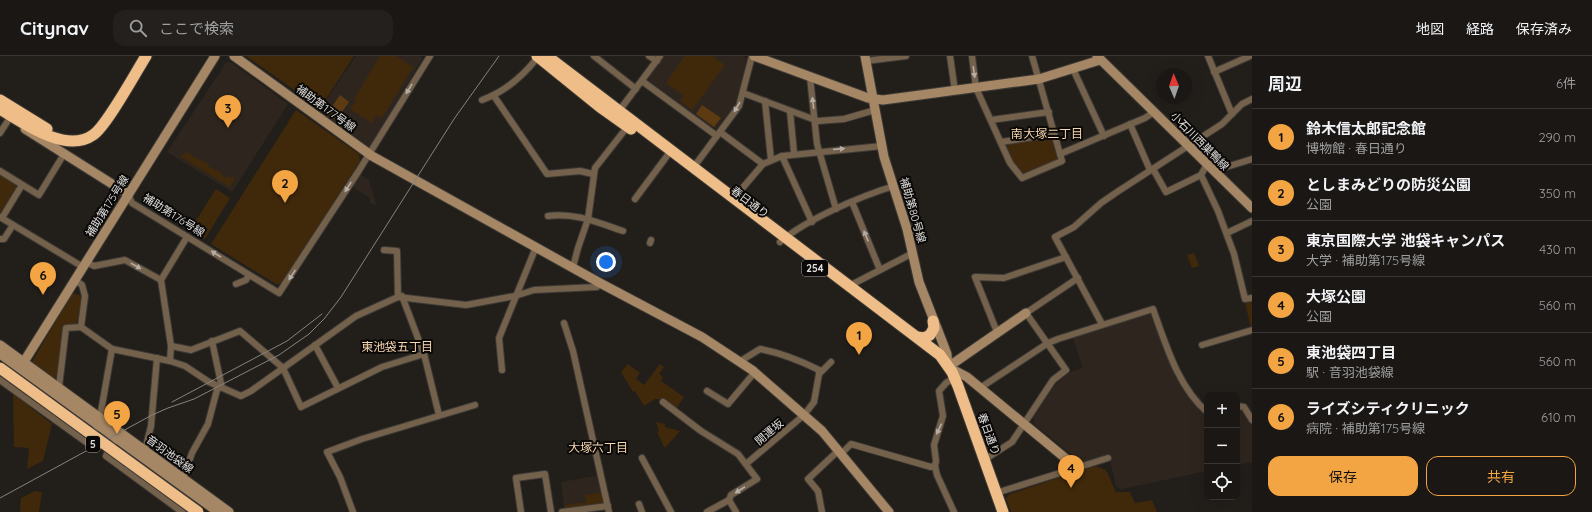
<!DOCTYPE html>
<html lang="ja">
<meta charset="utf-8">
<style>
body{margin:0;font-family:Quicksand,"Noto Sans JP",sans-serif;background:#23201d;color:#f1f3f6}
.controls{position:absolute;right:12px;bottom:12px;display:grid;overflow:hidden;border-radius:8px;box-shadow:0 4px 16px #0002}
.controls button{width:36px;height:36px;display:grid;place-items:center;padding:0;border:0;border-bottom:1px solid #383634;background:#1a1714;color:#f1f3f6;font:20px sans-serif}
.compass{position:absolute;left:1156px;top:12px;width:36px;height:36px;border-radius:50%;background:#1a1714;box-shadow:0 4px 16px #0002;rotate:358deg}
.you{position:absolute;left:606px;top:206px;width:14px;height:14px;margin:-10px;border:3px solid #fff;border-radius:50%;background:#1a73e8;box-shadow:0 0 0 6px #1a73e833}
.badge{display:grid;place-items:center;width:26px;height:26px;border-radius:50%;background:#f3a443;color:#111;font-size:13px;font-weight:700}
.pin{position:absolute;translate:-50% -33px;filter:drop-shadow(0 1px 2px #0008)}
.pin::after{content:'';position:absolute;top:21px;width:14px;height:12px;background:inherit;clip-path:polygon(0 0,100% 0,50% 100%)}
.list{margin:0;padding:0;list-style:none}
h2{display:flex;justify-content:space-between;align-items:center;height:52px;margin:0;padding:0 16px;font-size:17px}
h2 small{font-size:13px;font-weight:400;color:#9f9fa0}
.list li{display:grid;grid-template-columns:26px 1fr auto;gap:12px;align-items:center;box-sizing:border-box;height:56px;padding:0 16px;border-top:1px solid #383634}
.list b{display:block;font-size:15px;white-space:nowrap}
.list p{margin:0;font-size:13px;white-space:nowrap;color:#9f9fa0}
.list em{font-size:13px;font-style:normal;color:#9f9fa0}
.actions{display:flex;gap:8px;padding:12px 16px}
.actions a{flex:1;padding:9px 0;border:1px solid #f3a443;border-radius:12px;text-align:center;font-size:14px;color:#f3a443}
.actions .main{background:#f3a443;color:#111}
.icon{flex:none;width:22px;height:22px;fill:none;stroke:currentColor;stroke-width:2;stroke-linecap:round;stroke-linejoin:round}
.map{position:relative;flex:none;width:1252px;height:456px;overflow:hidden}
header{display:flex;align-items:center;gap:24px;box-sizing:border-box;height:56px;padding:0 20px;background:#1a1714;border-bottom:1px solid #383634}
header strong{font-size:19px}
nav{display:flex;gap:22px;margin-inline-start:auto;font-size:14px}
.search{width:280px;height:36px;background:#23201d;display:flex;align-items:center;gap:10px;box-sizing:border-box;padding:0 14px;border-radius:12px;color:#9f9fa0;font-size:15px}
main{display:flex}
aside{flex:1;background:#1a1714}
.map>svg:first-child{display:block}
</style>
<header>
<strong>Citynav</strong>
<div class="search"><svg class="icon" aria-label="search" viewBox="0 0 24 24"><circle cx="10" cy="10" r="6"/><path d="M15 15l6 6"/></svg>ここで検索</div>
<nav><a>地図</a><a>経路</a><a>保存済み</a></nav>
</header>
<main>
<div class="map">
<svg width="1252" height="456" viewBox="0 0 1252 456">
<rect width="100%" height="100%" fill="#221f1b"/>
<g fill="#2e261e">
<path d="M356 0H421L422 3 370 91H367L318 56Z"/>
<path d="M663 0H743L747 3 737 46 717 72 712 73 649 26 648 22Z"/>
<path d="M230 6 288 48 232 136 167 96 226 7Z"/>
<path d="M360 119 369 124 376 149 370 147V142L352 131Z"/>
<path d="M1149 256 1153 258 1164 293 1187 333 1207 359V415L1121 433 1116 430 1109 400 1081 406 1035 369 1033 362 1055 329 1070 316 1083 312 1073 282 1074 279Z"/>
<path d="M1237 355 1244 356 1252 369V406L1237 409Z"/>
<path d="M601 419 605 436 585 440 586 446 564 449 561 426Z"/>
</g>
<g fill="#40280b">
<path d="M246 0H354L320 52Z"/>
<path d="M380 0H396L413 11 382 62 377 59 372 67 350 53 356 45 354 43Z"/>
<path d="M685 0H712L725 9 692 54 680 45 684 40 666 27Z"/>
<path d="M296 54 359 98 360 105 281 228H276L211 188Z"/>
<path d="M1050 82 1054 85 1058 101 1055 105 1026 118 1022 117 1012 106 1006 92 1008 88Z"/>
<path d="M188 96 190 99 192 98 193 101 197 102 198 104 200 103 201 105H203L208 108V110L222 117 221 119 226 122 228 120 231 122 236 120 230 131 180 100Z"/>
<path d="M0 118 16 128 17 132 3 156H0Z"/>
<path d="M216 133 230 142 205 183 190 174Z"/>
<path d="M1194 197 1199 210 1192 212 1187 199Z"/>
<path d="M72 237 82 240 80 262 74 269 64 270 62 274 59 320 54 323 32 306Z"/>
<path d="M1252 243V272L1251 273 1245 246Z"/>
<path d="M628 308 640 317 636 323 644 329 660 308 664 311 659 318 663 321 661 325 684 341 676 353 666 344 655 343 644 350 635 335 633 336 621 316Z"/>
<path d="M13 338 52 368 43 405 27 413 29 392 14 391Z"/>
<path d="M656 366 665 368V371L680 375 666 391H664L657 376 659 375Z"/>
<path d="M1095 410 1106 414 1116 436H1130L1135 447 1152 444 1157 456H1011L1006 442 1010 438Z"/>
<path d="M35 435 42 436 39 456H20L21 442Z"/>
<path d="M605 436 608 449 565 455 564 449 586 446 585 439Z"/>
</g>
<g fill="#5c3b13">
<path d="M340 39 349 46 336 64 327 58Z"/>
<path d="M702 49 721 62 714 71 696 58Z"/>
</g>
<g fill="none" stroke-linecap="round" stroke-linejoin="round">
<defs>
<g id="street">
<path d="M594 0 636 33"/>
<path d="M649 0 657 5"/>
<path d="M950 0 955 35"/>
<path d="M972 0 976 32 1010 107 1022 122 1062 105 1032 0"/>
<path d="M1208 0 1232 58"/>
<path d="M866 5 906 0"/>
<path d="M1073 13 1104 80"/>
<path d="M1214 16 1250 0"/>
<path d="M810 21 817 88 836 153"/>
<path d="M642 25 717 80"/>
<path d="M743 37 818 65 844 63 875 54"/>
<path d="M494 40 547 118 580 115 593 118"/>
<path d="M482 44C505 36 523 20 538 1"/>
<path d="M765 45 771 104"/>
<path d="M619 55 660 0"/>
<path d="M790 55 794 97"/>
<path d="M991 64 1049 56"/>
<path d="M1130 68 1150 114"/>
<path d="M720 76 763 108"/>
<path d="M0 77 9 63"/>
<path d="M1001 86 1054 78"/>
<path d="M1060 98 1145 62 1154 56"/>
<path d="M782 100 812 166"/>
<path d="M1207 108 1201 119 1218 155 1234 198 1245 243 1252 242"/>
<path d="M693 112 739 50 752 0"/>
<path d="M1153 113 1166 136 1201 119"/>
<path d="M0 115 39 139 64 98"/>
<path d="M1216 117 1223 112 1252 103"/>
<path d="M128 138 132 147 279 237 358 116 430 0"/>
<path d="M734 142 763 108 782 100 882 90"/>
<path d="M635 143 667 100"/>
<path d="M852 146 880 214"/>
<path d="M548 160C574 156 599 167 623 175"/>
<path d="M0 161 83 211"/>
<path d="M2 162 22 129"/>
<path d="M1227 177 1252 165"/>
<path d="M0 183H4L13 169"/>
<path d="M780 186C807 163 861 140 894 130"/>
<path d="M650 187 651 184"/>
<path d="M384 194 397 195 398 241"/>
<path d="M86 206 94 210 125 204 161 224 187 181"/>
<path d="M573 211 578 192 588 163 595 112 628 70"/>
<path d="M75 224 82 229 85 240 81 271"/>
<path d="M161 224 171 290 170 305"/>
<path d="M236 228 246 224 249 219"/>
<path d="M849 230 913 197"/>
<path d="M402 240 424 298 439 359"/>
<path d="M564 267 573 295 609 456"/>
<path d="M1102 268 1055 181 1074 171 1101 147 1117 136 1222 68 1242 48 1252 43"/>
<path d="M997 276 975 221 1004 222 1066 201"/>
<path d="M212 285 222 332"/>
<path d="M315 289 338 332"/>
<path d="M1202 289 1252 274"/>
<path d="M171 290 191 294 240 275 283 312 301 351 382 311 424 298"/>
<path d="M739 306 760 293C781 297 799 304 819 314V318L814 346 804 359 746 408"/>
<path d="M502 314 499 282 536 191"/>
<path d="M819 318 831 306"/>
<path d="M0 324 86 386 99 369"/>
<path d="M59 331 66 272 81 271 112 293 170 305 185 310 209 326 241 340 251 335 356 260 398 241 466 249 515 240 534 234 597 231 600 227"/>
<path d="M980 332 1048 287 1058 283 1153 253C1166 289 1178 331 1207 356"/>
<path d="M707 335 728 348 755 316"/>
<path d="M663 346 701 375 738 398 757 423 731 439 729 444 707 456"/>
<path d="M1237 350 1244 351 1252 364"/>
<path d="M100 361 112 293"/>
<path d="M118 384 111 388 106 400 182 456"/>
<path d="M145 394 151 370 157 302"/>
<path d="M842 397 851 388 931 411 935 410"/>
<path d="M642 402 671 456"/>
<path d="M984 404 1012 386 1053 324 1066 314 1026 257 1078 222"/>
<path d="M183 422 192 397 208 368 218 330"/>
<path d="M996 437 1108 402"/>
<path d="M729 444 736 456"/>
<path d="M639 448 642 456"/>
<path d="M353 456 340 421 327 396 362 383 475 349"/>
<path d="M521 456 516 422 545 418 551 456"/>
<path d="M562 456 608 450"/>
<path d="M822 456 818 435 808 423 839 394"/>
<path d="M954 456 937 419 935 410 936 405 934 389 943 360 939 335 946 327 954 322"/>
</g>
<g id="secondary">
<path d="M234 0 372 100 600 227 702 281 752 314 822 375 889 456"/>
<path d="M754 0 868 42 883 44 1039 23 1100 4"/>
<path d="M865 0 884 101 907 173 919 226 942 285 947 298 948 310"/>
<path d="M1097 0 1252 152"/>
<path d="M25 73 128 138"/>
<path d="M0 289 229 456"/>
<path d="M0 298 218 456"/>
<path d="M948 311 967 321 1076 411"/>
<path d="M948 311 1026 257"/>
<path d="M20 312 215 0"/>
</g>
<g id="highway">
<path d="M537 0 600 51 631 73"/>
<path d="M547 0 940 299 952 316 958 330 1003 456"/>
<path d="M0 44 47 73"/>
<path d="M0 53C23 67 66 98 93 79 106 71 136 16 146 0"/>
<path d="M917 281 924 282 930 279 934 272 933 265"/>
</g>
</defs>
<use href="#street" stroke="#3d3a36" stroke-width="8"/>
<use href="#secondary" stroke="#3d3a36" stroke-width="11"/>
<use href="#highway" stroke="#3d3a36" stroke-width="13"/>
<use href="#street" stroke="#74614c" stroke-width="6"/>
<use href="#secondary" stroke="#a58665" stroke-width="9"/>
<use href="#highway" stroke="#eebd88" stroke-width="11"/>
<g stroke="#85827f" stroke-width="1">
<path d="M172 346 287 285 322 258"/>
<path d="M0 442 152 359 168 352 194 343 279 299 309 278 324 263 341 241 454 63 499 0"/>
</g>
<defs>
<path id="highway-bridge" d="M0 312 198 456"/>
</defs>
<use href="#highway-bridge" stroke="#3d3a36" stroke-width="13" stroke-linecap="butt"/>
<use href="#highway-bridge" stroke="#eebd88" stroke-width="11"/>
</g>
<defs><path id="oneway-solid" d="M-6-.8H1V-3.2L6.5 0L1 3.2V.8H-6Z"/></defs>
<g fill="#b6ada4">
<use href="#oneway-solid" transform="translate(974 16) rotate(82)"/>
<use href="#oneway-solid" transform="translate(409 33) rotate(122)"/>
<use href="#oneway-solid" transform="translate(813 47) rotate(-97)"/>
<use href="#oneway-solid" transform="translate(737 51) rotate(120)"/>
<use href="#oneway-solid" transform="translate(839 93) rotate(-5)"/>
<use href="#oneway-solid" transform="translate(348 131) rotate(123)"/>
<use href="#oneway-solid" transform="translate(866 180) rotate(-112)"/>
<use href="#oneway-solid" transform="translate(216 198) rotate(-148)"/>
<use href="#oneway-solid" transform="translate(136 210) rotate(29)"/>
<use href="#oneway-solid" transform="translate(292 219) rotate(124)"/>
<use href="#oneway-solid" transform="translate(939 373) rotate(115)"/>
<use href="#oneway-solid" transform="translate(740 434) rotate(147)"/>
</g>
<g text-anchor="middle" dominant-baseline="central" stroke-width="4" stroke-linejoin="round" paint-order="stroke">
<g fill="#0a0907" stroke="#a1a09e" stroke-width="1">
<rect x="802" y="204" width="26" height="16" rx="3"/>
<rect x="86" y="380" width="14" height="16" rx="3"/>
</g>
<g font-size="10" font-weight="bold" fill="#e2e0de">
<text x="815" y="212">254</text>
<text x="93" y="388">5</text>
</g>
<g font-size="11" fill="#e2e0de" stroke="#0a0907">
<text transform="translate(326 52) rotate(36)">補助第177号線</text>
<text transform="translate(1200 85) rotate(45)">小石川西巣鴨線</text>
<text transform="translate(750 146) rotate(37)">春日通り</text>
<text transform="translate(107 150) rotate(-58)">補助第175号線</text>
<text transform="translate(913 154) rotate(74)">補助第80号線</text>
<text transform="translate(174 159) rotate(32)">補助第176号線</text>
<text transform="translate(769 376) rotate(-40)">開運坂</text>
<text transform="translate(989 378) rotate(70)">春日通り</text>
<text transform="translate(170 398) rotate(36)">音羽池袋線</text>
</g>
<g font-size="12" fill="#f7d6b2" stroke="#0a0907">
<text x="1047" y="77">南大塚二丁目</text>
<text x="397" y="290">東池袋五丁目</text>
<text x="598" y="391">大塚六丁目</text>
</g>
</g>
</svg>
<div class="controls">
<button>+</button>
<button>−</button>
<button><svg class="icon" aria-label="locate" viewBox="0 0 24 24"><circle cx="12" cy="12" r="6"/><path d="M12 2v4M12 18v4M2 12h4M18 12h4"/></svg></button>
</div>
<svg class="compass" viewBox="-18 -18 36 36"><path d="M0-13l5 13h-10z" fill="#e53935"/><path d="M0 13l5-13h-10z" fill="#9f9fa0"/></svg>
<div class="you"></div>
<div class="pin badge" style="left:859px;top:299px">1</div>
<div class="pin badge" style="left:285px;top:147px">2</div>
<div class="pin badge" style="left:228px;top:72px">3</div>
<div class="pin badge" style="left:1071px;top:432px">4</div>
<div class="pin badge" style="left:117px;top:378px">5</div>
<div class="pin badge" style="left:43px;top:239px">6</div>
</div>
<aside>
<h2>周辺<small>6件</small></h2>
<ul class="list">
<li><span class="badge">1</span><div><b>鈴木信太郎記念館</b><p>博物館 · 春日通り</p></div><em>290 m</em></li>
<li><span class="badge">2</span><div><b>としまみどりの防災公園</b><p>公園</p></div><em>350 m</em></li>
<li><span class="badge">3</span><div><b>東京国際大学 池袋キャンパス</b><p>大学 · 補助第175号線</p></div><em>430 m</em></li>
<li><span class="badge">4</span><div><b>大塚公園</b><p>公園</p></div><em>560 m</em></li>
<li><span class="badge">5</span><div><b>東池袋四丁目</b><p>駅 · 音羽池袋線</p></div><em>560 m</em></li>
<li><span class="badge">6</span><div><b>ライズシティクリニック</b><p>病院 · 補助第175号線</p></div><em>610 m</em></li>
</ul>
<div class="actions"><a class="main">保存</a><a>共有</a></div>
</aside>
</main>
